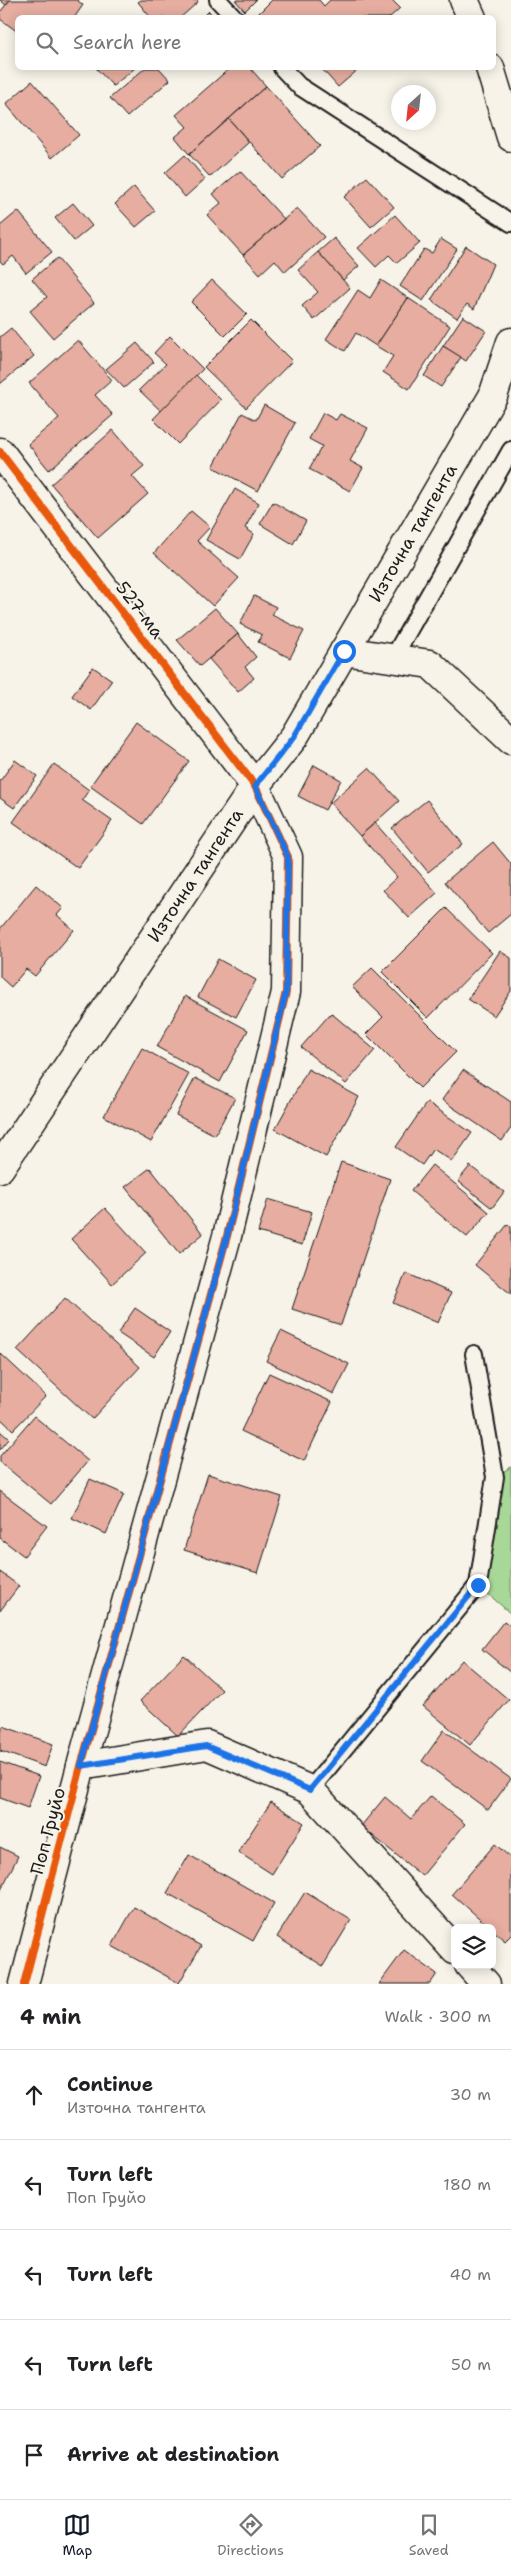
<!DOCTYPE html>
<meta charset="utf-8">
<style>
body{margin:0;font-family:"Shantell Sans",sans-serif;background:#f6f6f6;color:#202124}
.controls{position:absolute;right:15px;bottom:15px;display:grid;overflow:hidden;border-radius:8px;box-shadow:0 2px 12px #0003}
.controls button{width:45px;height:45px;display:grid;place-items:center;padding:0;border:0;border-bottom:1px solid #e0e0e0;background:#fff;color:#202124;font:25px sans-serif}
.compass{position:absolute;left:391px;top:85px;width:45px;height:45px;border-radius:50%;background:#fff;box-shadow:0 2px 12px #0003;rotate:207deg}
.stop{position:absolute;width:15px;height:15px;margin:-11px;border:4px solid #1a73e8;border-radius:50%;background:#fff}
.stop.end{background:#1a73e8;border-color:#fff;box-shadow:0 1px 5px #0008}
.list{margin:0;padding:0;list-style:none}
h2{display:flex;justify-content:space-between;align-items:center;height:65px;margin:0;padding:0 20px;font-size:21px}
h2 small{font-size:16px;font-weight:400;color:#757577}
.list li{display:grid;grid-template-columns:32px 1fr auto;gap:15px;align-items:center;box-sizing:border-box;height:90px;padding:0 20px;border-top:1px solid #e0e0e0}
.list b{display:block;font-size:19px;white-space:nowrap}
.list p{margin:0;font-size:16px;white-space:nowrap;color:#757577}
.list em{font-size:16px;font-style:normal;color:#757577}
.icon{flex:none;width:28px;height:28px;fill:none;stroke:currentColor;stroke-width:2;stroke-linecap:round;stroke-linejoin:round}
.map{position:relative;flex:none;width:511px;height:1984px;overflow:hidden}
.search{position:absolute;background:#fff;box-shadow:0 2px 12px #0003;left:15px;right:15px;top:15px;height:55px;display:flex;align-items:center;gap:12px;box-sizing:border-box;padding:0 18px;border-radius:8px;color:#757577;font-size:19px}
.sheet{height:515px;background:#fff}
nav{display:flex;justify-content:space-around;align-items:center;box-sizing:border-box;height:70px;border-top:1px solid #e0e0e0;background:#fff;font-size:14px;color:#757577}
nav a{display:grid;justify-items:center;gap:2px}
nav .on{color:#111827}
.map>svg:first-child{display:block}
</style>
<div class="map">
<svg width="511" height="1984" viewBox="0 0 511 1984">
<rect width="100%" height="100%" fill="#f7f3e8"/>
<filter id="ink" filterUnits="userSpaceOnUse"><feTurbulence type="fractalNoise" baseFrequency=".02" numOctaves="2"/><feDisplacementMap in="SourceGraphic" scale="10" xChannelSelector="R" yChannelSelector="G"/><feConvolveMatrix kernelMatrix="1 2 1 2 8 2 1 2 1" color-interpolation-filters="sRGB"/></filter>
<g filter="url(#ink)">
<path fill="#a8d897" stroke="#627a5a" d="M511 1467V1614L478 1585 495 1477Z"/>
<g fill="#e6ada0" stroke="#1c1c1c">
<path d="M0 0H10L6 5Z"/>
<path d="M10 0H77L83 5 74 18H18V32L0 19V12Z"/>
<path d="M141 0H197L198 2 180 18H151L138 2Z"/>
<path d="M235 0H256L245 11Z"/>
<path d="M272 0H319L324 6 330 0H392L400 8 389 18H254Z"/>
<path d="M209 11 214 18H202Z"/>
<path d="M96 68H135L113 86Z"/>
<path d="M145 68H159L170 80 127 117 110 98Z"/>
<path d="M230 68H250L266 86 189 154 175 137 187 127 176 115Z"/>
<path d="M321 68H360L338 87Z"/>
<path d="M32 81 79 135 52 158 6 104Z"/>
<path d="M266 86 320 146 282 179 229 119Z"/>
<path d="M229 119 249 142 210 177 189 154Z"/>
<path d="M185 155 205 179 185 197 165 173Z"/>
<path d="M240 171 284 219 243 255 207 215 221 203 213 194Z"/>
<path d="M367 177 394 207 371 227 344 197Z"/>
<path d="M134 187 155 211 136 227 115 204Z"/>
<path d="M73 203 92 226 74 241 55 218Z"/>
<path d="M297 208 324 237 285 272 275 260 260 274 243 255Z"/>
<path d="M18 211 52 252 26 273 13 256 3 264 0 261V226Z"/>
<path d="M395 215 420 243 397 263 389 255 376 267 358 248Z"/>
<path d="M334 238 359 266 343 280 318 252Z"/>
<path d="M441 239 457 249 423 301 400 286 424 249 432 253Z"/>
<path d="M466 246 493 264 474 309 467 304 457 318 431 300Z"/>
<path d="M318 252 350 288 314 320 302 306 318 292 298 270Z"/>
<path d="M57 258 94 303 53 338 30 311 47 297 32 279Z"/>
<path d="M212 280 247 314 225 336 191 302Z"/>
<path d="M381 280 408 298 376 346 356 333 345 351 326 339 358 290 370 298Z"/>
<path d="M408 298 450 326 409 389 383 372 393 356 376 346Z"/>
<path d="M463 316 486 331 466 361 443 346Z"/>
<path d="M251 320 292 361 246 408 204 367Z"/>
<path d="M11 328 34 356 0 384V337Z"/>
<path d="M170 336 203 369 161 411 139 390 166 364 154 353Z"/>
<path d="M78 340 112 380 95 395 113 415 49 470 28 444 59 418 29 383Z"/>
<path d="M137 343 154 362 124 388 106 369Z"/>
<path d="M443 346 461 357 441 387 424 376Z"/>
<path d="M196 375 221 400 178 444 153 419Z"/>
<path d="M264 405 295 423 258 491 213 467 242 413 256 420Z"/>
<path d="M323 413 336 420 340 414 368 428 350 461 363 468 350 491 309 469 322 446 309 439Z"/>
<path d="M113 430 144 466 132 476 148 494 98 538 51 484Z"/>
<path d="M235 489 259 503 245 528 254 534 240 559 206 540Z"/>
<path d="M273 502 306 521 293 544 260 524Z"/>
<path d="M191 511 210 527 197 541 239 578 213 606 154 553Z"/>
<path d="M254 596 276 607 272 615 304 631 290 658 258 642 262 635 240 624Z"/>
<path d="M215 608 238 634 200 666 177 640Z"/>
<path d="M238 634 256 657 245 667 254 678 238 692 209 659Z"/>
<path d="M93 667 112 680 91 710 72 696Z"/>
<path d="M136 722 189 761 143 824 90 786Z"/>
<path d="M15 760 37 776 14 808 0 798V781Z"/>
<path d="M54 764 89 790 82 800 112 821 78 868 13 822Z"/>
<path d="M314 765 341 780 325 810 298 796Z"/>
<path d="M369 768 399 801 360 836 330 803Z"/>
<path d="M427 800 463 844 428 872 392 828Z"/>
<path d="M375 823 437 893 409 918 383 890 397 877 360 836Z"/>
<path d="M493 842 511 864V914L488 933 445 882Z"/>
<path d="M36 885 63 908 57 915 74 930 35 976 26 969 11 987 0 977V929Z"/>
<path d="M446 908 492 953 428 1018 382 972Z"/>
<path d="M500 951 511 958V991L494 1016 468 999Z"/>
<path d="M218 959 256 980 236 1017 198 997Z"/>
<path d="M372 968 456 1052 420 1088 366 1034 383 1017 352 987Z"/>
<path d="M185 996 248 1030 220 1082 157 1047Z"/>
<path d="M331 1013 375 1050 346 1084 301 1047Z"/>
<path d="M142 1048 189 1074 151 1142 104 1116Z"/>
<path d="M308 1069 359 1097 326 1157 275 1129Z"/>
<path d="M463 1070 511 1102V1128L502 1141 442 1100Z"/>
<path d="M195 1078 235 1098 215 1135 176 1115Z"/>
<path d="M427 1102 472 1133 452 1161 433 1149 422 1165 396 1147Z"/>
<path d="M341 1162 390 1179 341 1325 292 1309Z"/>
<path d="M432 1165 489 1212 467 1237 411 1191Z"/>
<path d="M470 1166 504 1192 492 1208 458 1181Z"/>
<path d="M150 1168 203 1234 179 1254 125 1187Z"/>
<path d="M268 1199 312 1212 302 1245 258 1232Z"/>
<path d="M105 1208 146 1253 112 1284 71 1239Z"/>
<path d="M508 1224 511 1227V1294L475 1265Z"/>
<path d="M406 1273 451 1293 438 1323 393 1303Z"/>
<path d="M65 1298 140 1367 92 1419 17 1350Z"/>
<path d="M135 1308 170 1332 154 1357 118 1333Z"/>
<path d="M281 1331 349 1364 334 1394 266 1361Z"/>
<path d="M0 1353 46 1396 13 1430 0 1418Z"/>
<path d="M269 1373 332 1402 304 1461 241 1431Z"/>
<path d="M34 1416 88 1461 51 1504 0 1462V1456Z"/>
<path d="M0 1431 9 1439 0 1450Z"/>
<path d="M208 1474 282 1497 258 1573 184 1550Z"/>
<path d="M90 1479 124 1494 106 1534 72 1518Z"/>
<path d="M0 1491 47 1526 24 1556 0 1538Z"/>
<path d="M0 1572 19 1586 0 1611Z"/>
<path d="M504 1621 511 1626V1673L482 1649Z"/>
<path d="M184 1655 222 1690 178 1736 140 1701Z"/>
<path d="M462 1660 509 1700 470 1745 423 1706Z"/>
<path d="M3 1726 53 1744 45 1767 0 1751V1736Z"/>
<path d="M444 1730 511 1779 488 1810 422 1761Z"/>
<path d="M0 1762 39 1776 28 1808 0 1798Z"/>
<path d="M431 1796 465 1824 422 1876 361 1826 385 1797 411 1819Z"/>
<path d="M271 1802 304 1823 272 1874 238 1852Z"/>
<path d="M495 1844 511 1858V1935L505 1941 452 1894Z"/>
<path d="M0 1847 18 1856 0 1892Z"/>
<path d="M189 1855 274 1903 253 1941 167 1893Z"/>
<path d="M305 1892 351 1920 323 1966 277 1937Z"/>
<path d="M134 1907 201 1946 179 1983 112 1946Z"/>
<path d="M404 1950 437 1974 430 1984H379Z"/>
</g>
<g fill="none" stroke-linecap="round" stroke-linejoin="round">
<defs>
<g id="service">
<path d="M218 0 235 18"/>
<path d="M282 68 299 86 511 223"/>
<path d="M393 658 511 450"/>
<path d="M310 1790 478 1585 495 1477 474 1354"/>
</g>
<g id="minor">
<path d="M0 452 255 786 288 857 286 992 227 1236 81 1766 24 1984"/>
<path d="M344 651 430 664 511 740"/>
<path d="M81 1766 207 1745 310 1790 455 1950"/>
<path d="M469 1965 486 1984"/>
</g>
<g id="tertiary">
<path d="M464 0 472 18"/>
<path d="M490 68 511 137"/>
<path id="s1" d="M0 1168 255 786 294 737 493 396 511 342"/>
</g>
</defs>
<use href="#service" stroke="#1c1c1c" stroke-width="20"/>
<use href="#minor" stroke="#1c1c1c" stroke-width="31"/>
<use href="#tertiary" stroke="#1c1c1c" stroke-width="31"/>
<use href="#service" stroke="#f7f3e8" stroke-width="16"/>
<use href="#minor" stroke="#f7f3e8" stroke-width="28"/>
<use href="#tertiary" stroke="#f7f3e8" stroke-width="28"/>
<defs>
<path id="cycleway" d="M0 452 255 786 288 857 286 992 227 1236 81 1766 24 1984"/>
</defs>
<use href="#cycleway" stroke="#f7f3e8" stroke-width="11"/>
<use href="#cycleway" stroke="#e8590c" stroke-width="8"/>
</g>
</g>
<g fill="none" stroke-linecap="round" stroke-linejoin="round" filter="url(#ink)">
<path stroke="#1a73e8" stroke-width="6" d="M344 651 294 737 255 786 288 857 286 992 227 1236 81 1766 206 1746 310 1790 478 1585"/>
</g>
<g text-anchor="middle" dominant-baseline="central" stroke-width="4" stroke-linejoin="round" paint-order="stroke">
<g font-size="18" fill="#1c1c1c" stroke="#f7f3e8">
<text stroke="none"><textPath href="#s1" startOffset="758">Източна тангента</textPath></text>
<text transform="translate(140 610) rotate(53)">527-ма</text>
<text stroke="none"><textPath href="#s1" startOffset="352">Източна тангента</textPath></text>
<text transform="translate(48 1831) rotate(-75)">Поп Груйо</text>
</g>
</g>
</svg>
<div class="controls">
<button><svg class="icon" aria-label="layers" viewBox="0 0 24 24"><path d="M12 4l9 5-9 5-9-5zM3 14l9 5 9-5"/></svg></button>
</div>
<svg class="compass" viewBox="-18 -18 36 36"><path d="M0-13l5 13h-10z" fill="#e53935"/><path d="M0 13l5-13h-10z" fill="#757577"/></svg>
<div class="stop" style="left:344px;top:651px"></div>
<div class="stop end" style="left:478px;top:1585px"></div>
<div class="search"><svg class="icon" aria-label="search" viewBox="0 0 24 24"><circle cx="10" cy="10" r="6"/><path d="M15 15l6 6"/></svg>Search here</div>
</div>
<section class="sheet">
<h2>4 min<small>Walk · 300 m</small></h2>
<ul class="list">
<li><svg class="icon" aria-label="ahead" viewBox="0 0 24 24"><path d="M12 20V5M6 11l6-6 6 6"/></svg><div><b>Continue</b><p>Източна тангента</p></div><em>30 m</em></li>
<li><svg class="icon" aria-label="left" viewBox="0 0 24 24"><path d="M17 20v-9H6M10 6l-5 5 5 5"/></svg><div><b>Turn left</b><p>Поп Груйо</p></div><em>180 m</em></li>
<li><svg class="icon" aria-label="left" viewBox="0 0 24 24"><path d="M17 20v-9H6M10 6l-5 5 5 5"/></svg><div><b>Turn left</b></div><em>40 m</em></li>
<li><svg class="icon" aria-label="left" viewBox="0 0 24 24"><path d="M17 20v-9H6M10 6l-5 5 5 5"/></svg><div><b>Turn left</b></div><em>50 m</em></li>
<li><svg class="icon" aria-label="arrive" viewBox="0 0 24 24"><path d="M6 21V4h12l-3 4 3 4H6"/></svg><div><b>Arrive at destination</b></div></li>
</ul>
</section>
<nav>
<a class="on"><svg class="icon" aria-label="map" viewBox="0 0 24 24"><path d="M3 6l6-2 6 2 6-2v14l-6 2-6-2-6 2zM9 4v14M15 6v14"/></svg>Map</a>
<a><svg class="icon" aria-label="directions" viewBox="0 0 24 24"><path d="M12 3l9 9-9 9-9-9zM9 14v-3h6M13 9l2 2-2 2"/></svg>Directions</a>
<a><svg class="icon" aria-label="saved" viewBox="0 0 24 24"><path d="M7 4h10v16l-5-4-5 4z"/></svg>Saved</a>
</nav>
